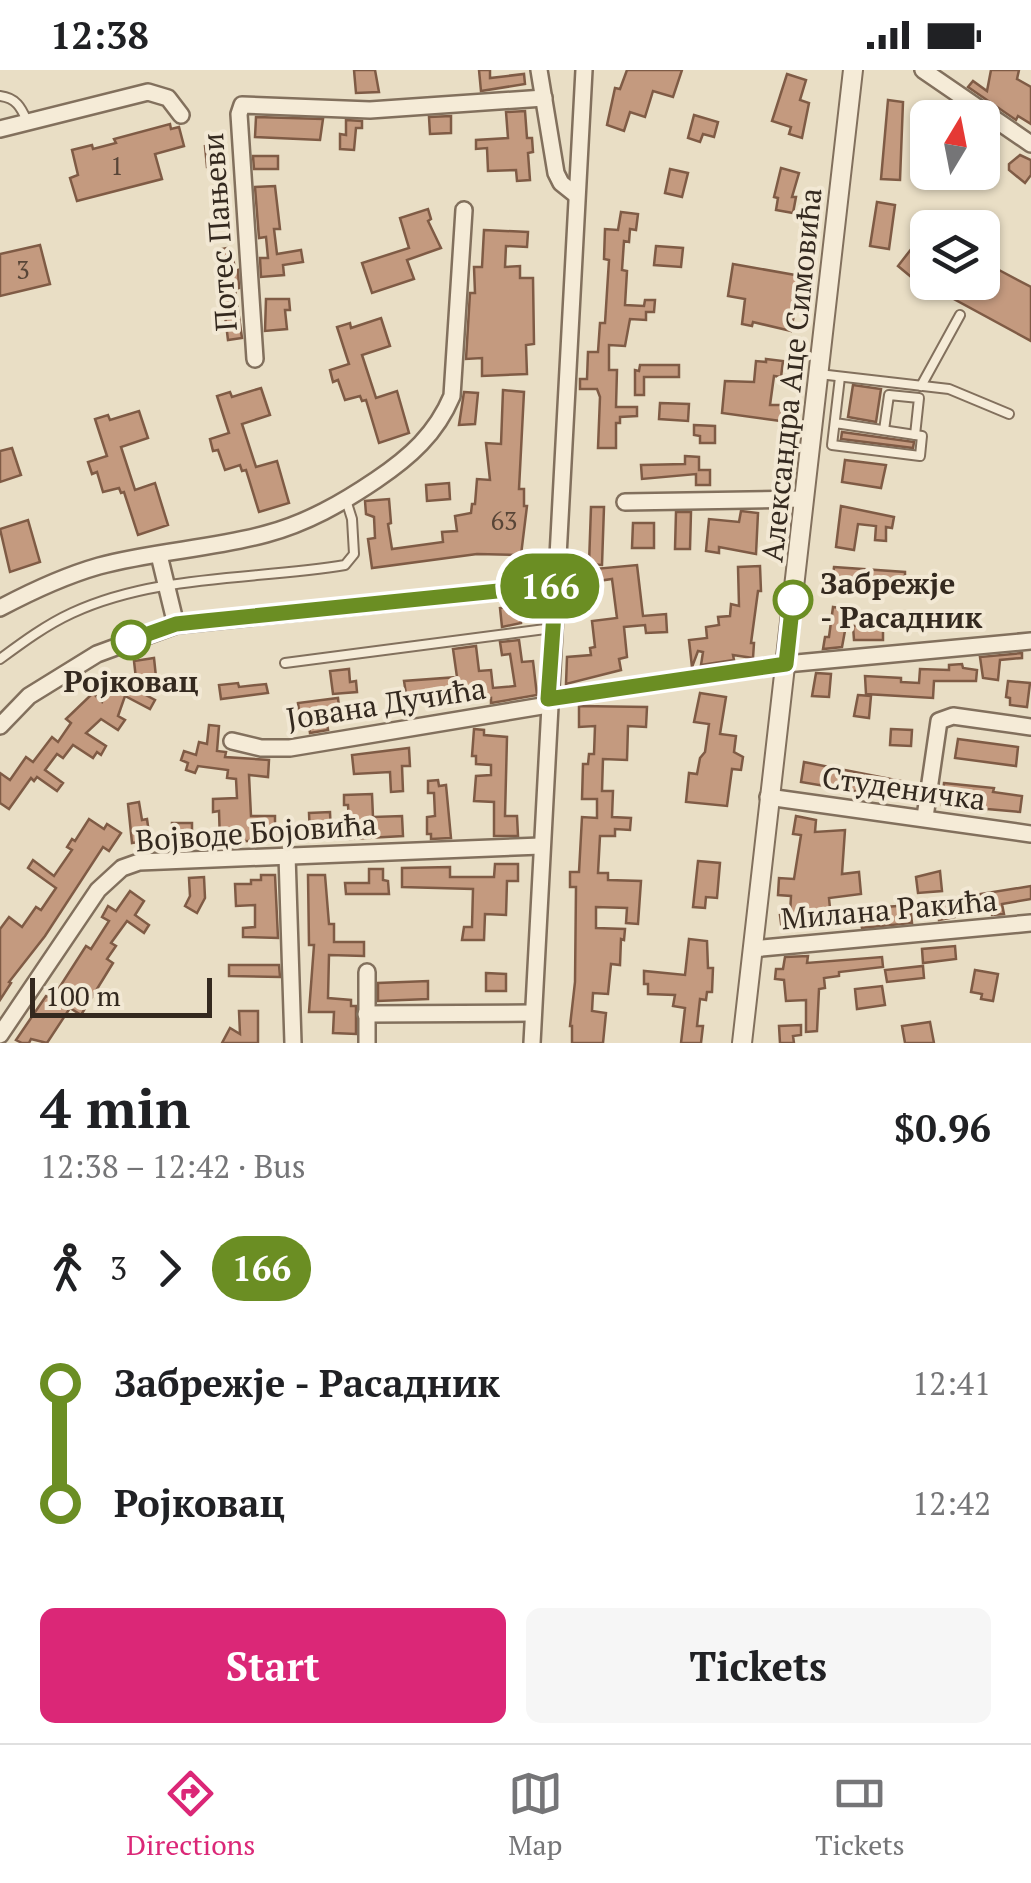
<!DOCTYPE html>
<html lang="en">
<head>
<meta charset="utf-8">
<style>
  :root { --surface:#fff; --page:#f6f6f6; --text:#202124; --muted:#757577; --line:#e0e0e0; --accent:#db2777 }
  body { margin:0; font-family:"PT Serif",serif; background:var(--page); color:var(--text); height:100vh; display:flex; flex-direction:column; font-size:38px; white-space:nowrap }
  * { box-sizing:border-box; margin:0 }
  p { font-size:32px; color:var(--muted) }
  .icon { flex:none; width:55px; height:55px; fill:none; stroke:currentColor; stroke-width:2; stroke-linecap:round; stroke-linejoin:round }
  .map { position:relative; height:973px; overflow:hidden }
  .panel { display:flex; flex-direction:column; background:var(--surface); flex:1 }
  .panel>* { flex:none }
  .badge { padding:0 20px; border-radius:32px; font-size:35px; line-height:65px }
  .needle { width:65px; rotate:10deg }
  .tools { position:absolute; left:910px; top:30px; display:grid; gap:20px }
  .tools a { display:grid; place-items:center; width:90px; height:90px; border-radius:15px; background:var(--surface); box-shadow:0 2px 8px #0004; font-size:50px }
  .scale { position:absolute; left:30px; bottom:25px; width:182px; box-sizing:border-box; padding-left:10px; border:5px solid #34291f; border-top:0; font-size:28px; line-height:35px; white-space:nowrap; color:#34291f; -webkit-text-stroke:8px #f2e8d4; paint-order:stroke }
  .map>.badge { position:absolute; translate:-50% -50%; box-shadow:0 0 0 5px #fff }
  .legs { display:flex; align-items:center; gap:15px; height:110px; padding:0 40px; font-size:32px }
  .legs p { margin-inline-start:auto }
  .headline { display:flex; align-items:center; justify-content:space-between; height:170px; padding:0 40px }
  h1 { font-size:55px; font-weight:800; line-height:75px }
  .button { display:flex; gap:20px; margin-top:auto; padding:20px 40px }
  .button a { flex:1; height:115px; border-radius:15px; background:var(--accent); color:#fff; font-size:40px; font-weight:800; line-height:115px; text-align:center }
  .button a+a { background:var(--page); color:var(--text) }
  ul { padding:0 40px; list-style:none }
  li { display:flex; align-items:center; gap:35px; height:120px; font-size:38px }
  li i { display:grid; place-items:center; width:15px; height:100%; margin:0 12px; background:currentColor }
  li i::after { content:''; width:25px; height:25px; margin:-12px; border:8px solid; border-radius:50%; background:var(--surface) }
  li p { margin-inline-start:auto }
  li:first-child i { background:linear-gradient(#0000 50%,currentColor 0) }
  li:last-child i { background:linear-gradient(currentColor 50%,#0000 0) }
  .status { display:flex; justify-content:space-between; align-items:center; height:70px; padding:0 50px; background:var(--surface); direction:ltr }
  .status svg { height:28px; fill:currentColor }
  .tabs { display:flex; justify-content:space-around; align-items:center; height:140px; border-top:2px solid var(--line); background:var(--surface); font-size:28px; color:var(--muted) }
  .tabs a { display:grid; justify-items:center; gap:5px }
  .tabs .current { color:var(--accent) }
  .map>svg:first-child { display:block }
  .building { fill:#c49a7f; stroke:#7f5b45; stroke-width:2.5 }
  .lines { fill:none; stroke-linecap:round; stroke-linejoin:round }
  .service-casing { stroke:#82705d; stroke-width:12 }
  .minor-casing { stroke:#82705d; stroke-width:20 }
  .tertiary-casing { stroke:#82705d; stroke-width:22 }
  .service { stroke:#f5ebd7; stroke-width:8 }
  .minor { stroke:#f5ebd7; stroke-width:15 }
  .tertiary { stroke:#f5ebd7; stroke-width:18 }
  .line-1-casing { stroke:#fff; stroke-width:22 }
  .line-1 { stroke:#6b8e23; stroke-width:15 }
  .stop-1-dot { fill:#fff; stroke:#6b8e23; stroke-width:5 }
  .labels { text-anchor:middle; dominant-baseline:central; stroke-width:8; stroke-linejoin:round; paint-order:stroke }
  .number-label { font-size:25px; fill:#584537 }
  .street-label { font-size:30px; fill:#34291f; stroke:#f2e8d4 }
  .stop-label { font-size:30px; font-weight:bold; fill:#34291f; stroke:#f2e8d4; text-anchor:start }
</style>
</head>
<body>
<div class="status"><b>12:38</b><svg viewBox="0 0 49 12"><path d="M0 12V9h3v3zM5 12V6h3v6zM10 12V3h3v9zM15 12V0h3v12zM26 1h20v11H26zM47 4h2v5h-2z"/></svg></div>
<div class="map">
<svg width="1031" height="973" viewBox="0 0 1031 973">
  <rect width="100%" height="100%" fill="#e9dec5"/>
  <g class="building">
    <polygon points="354,0 375,0 379,22 356,23"/>
    <polygon points="479,0 490,0 490,8 524,4 525,14 481,21"/>
    <polygon points="627,0 682,0 673,27 653,21 645,47 630,42 624,61 607,55 615,18 620,19"/>
    <polygon points="991,0 1019,0 1017,9 1031,17 1031,54 1018,46 1016,50 968,17 973,11 987,21"/>
    <polygon points="787,4 806,10 800,30 809,33 802,68 789,64 791,57 772,51"/>
    <polygon points="888,30 903,32 900,110 881,109"/>
    <polygon points="525,41 527,68 532,68 533,82 528,83 530,110 517,111 516,100 488,101 487,78 476,79 476,70 508,68 506,42"/>
    <polygon points="694,45 718,52 714,67 703,64 700,72 688,68"/>
    <polygon points="451,46 451,63 430,64 429,47"/>
    <polygon points="256,47 323,49 320,70 255,67"/>
    <polygon points="346,50 362,51 362,58 356,58 354,80 340,79 340,64 346,65"/>
    <polygon points="170,54 171,59 179,57 184,76 155,84 162,109 77,131 70,108 78,105 72,80 92,75 93,79 116,73 114,69"/>
    <polygon points="223,74 225,88 218,89 218,96 207,97 205,76"/>
    <polygon points="1020,85 1031,90 1031,105 1025,113 1009,100 1009,94"/>
    <polygon points="253,86 278,86 278,99 254,99"/>
    <polygon points="781,98 799,103 792,127 796,127 793,143 776,140 778,128 774,127"/>
    <polygon points="670,99 688,103 682,127 665,123"/>
    <polygon points="275,116 280,159 274,159 277,184 301,180 303,192 283,195 284,205 261,207 260,188 268,188 266,167 259,168 255,117"/>
    <polygon points="877,132 895,135 889,179 870,176"/>
    <polygon points="428,139 431,149 428,151 441,178 407,190 414,209 372,223 362,193 409,178 400,148"/>
    <polygon points="621,142 638,144 636,160 630,159 629,172 624,171 622,200 627,201 625,235 644,236 645,230 655,230 654,242 646,242 646,250 630,249 625,276 609,275 609,300 617,300 616,337 637,337 637,346 620,347 620,353 616,353 616,378 598,378 600,327 597,319 580,319 580,309 587,309 588,282 598,282 600,253 605,253 609,190 604,189 605,159 618,160"/>
    <polygon points="484,160 528,162 527,177 506,176 505,197 520,196 520,208 533,208 534,274 526,275 527,304 482,306 482,288 466,289 470,223 475,223 474,197 482,197"/>
    <polygon points="40,175 50,214 0,226 0,184"/>
    <polygon points="656,176 683,178 681,197 654,195"/>
    <polygon points="227,178 232,180 235,201 238,200 239,218 235,219 242,268 228,270 217,180"/>
    <polygon points="912,178 928,191 928,197 916,211 898,196"/>
    <polygon points="982,191 1031,217 1031,271 941,222 947,212 982,212"/>
    <polygon points="733,194 801,206 791,261 753,252 752,256 742,254 745,229 728,226"/>
    <polygon points="266,229 289,229 290,240 285,240 287,259 265,261"/>
    <polygon points="381,248 390,276 362,285 376,328 397,321 409,363 379,373 366,330 362,331 360,326 345,330 338,310 333,312 330,300 349,294 337,257 350,253 351,258"/>
    <polygon points="766,289 783,291 781,307 774,306 770,335 783,335 781,351 722,343 725,311 754,312 756,291 766,292"/>
    <polygon points="640,295 679,295 679,307 644,307 644,325 635,325 635,300 639,301"/>
    <polygon points="853,315 881,319 876,352 848,347"/>
    <polygon points="261,318 270,345 242,354 256,397 277,391 289,433 259,442 246,400 242,401 240,395 225,400 218,380 213,381 210,369 229,363 217,326 230,322 232,327"/>
    <polygon points="503,320 524,322 519,419 524,419 524,436 527,436 521,485 477,484 372,498 368,469 375,468 374,447 366,444 365,431 389,429 391,453 388,454 392,479 443,472 442,462 457,461 455,446 471,443 472,434 475,434 477,409 490,410 486,373 501,374"/>
    <polygon points="464,322 478,323 475,354 459,355"/>
    <polygon points="660,333 689,334 688,351 659,349"/>
    <polygon points="139,341 148,368 121,377 135,420 155,413 168,455 138,465 124,422 121,423 119,418 103,422 97,402 92,404 88,392 107,386 95,349 108,345 110,350"/>
    <polygon points="694,355 715,356 715,373 700,373 700,366 694,365"/>
    <polygon points="842,362 914,372 913,378 841,369"/>
    <polygon points="12,378 21,405 0,412 0,381"/>
    <polygon points="685,386 699,387 699,400 710,400 710,415 696,415 696,404 642,409 641,395 685,394"/>
    <polygon points="845,390 886,395 881,418 842,412"/>
    <polygon points="449,413 450,429 427,431 426,415"/>
    <polygon points="841,436 894,447 892,458 886,457 886,471 875,470 876,456 858,454 854,480 836,477"/>
    <polygon points="591,437 604,437 602,495 589,494"/>
    <polygon points="741,441 758,443 756,484 719,477 719,483 706,481 709,449 739,452"/>
    <polygon points="676,442 691,442 690,479 675,479"/>
    <polygon points="28,450 40,492 10,502 0,459"/>
    <polygon points="633,453 654,453 654,478 632,478"/>
    <polygon points="637,495 643,546 666,544 667,562 646,563 645,555 624,557 627,587 619,589 621,600 566,614 567,587 591,585 590,578 595,577 592,551 617,548 612,509 598,511 594,499"/>
    <polygon points="760,496 761,521 758,521 751,573 754,573 753,588 733,585 734,590 701,595 703,582 698,581 692,597 689,570 707,568 706,557 719,555 718,547 730,546 731,534 739,536 738,497"/>
    <polygon points="834,497 905,502 905,511 852,508 851,517 832,515"/>
    <polygon points="519,536 521,553 502,557 500,538"/>
    <polygon points="833,537 849,539 842,577 823,579 825,567 829,567"/>
    <polygon points="883,555 883,570 854,570 853,556"/>
    <polygon points="519,570 522,592 533,591 537,625 491,633 491,628 479,630 478,619 471,618 406,624 404,611 457,607 453,579 476,576 479,601 491,600 493,618 515,616 510,584 502,585 500,572"/>
    <polygon points="1022,583 1022,588 1000,590 998,610 983,608 980,587"/>
    <polygon points="154,588 156,607 136,609 134,591"/>
    <polygon points="962,594 963,598 977,600 976,611 934,611 933,628 866,624 865,606 901,608 901,612 919,613 920,599 949,600 949,595"/>
    <polygon points="349,599 350,612 356,611 357,622 333,624 330,601"/>
    <polygon points="816,603 831,604 829,627 812,626"/>
    <polygon points="114,608 155,630 150,639 125,626 118,646 125,650 118,660 101,649 86,663 106,676 101,685 97,682 93,688 73,675 63,688 57,684 45,700 63,713 57,721 37,707 34,711 31,708 9,739 0,733 0,703 10,710 26,687 33,692 52,667 58,672 71,653 66,649 93,623 102,632"/>
    <polygon points="1008,611 1030,613 1027,637 1010,635 1010,628 1006,627"/>
    <polygon points="238,613 239,617 266,614 268,623 221,629 219,615"/>
    <polygon points="700,623 726,627 720,664 736,666 734,682 743,687 741,700 732,699 727,736 686,732 689,703 697,704 700,688 705,682 709,654 694,652"/>
    <polygon points="858,625 871,626 869,648 854,646"/>
    <polygon points="338,628 340,645 326,646 328,660 310,663 308,648 300,649 298,633"/>
    <polygon points="579,636 647,637 646,657 628,656 627,690 603,689 602,721 613,721 612,747 631,748 630,760 615,759 615,766 600,766 598,803 608,803 608,810 641,811 638,854 626,853 627,838 596,837 596,858 625,859 624,870 621,869 620,895 611,894 608,924 593,923 592,941 606,943 603,973 572,973 572,956 570,956 575,912 576,817 570,817 570,802 579,802 582,747 597,748 597,729 582,729 583,694 588,694 589,684 594,684 595,656 579,657"/>
    <polygon points="209,655 219,656 217,681 226,682 225,687 269,690 268,707 249,705 251,746 275,746 275,770 220,772 219,741 213,742 213,729 237,728 236,709 227,708 228,700 198,696 195,703 186,700 188,693 181,690 184,681 196,685 199,672 207,674"/>
    <polygon points="474,659 484,660 484,665 507,667 505,746 517,746 518,766 494,766 494,732 474,731 476,706 491,705 491,695 476,694 476,686 472,686"/>
    <polygon points="891,659 912,660 911,676 890,675"/>
    <polygon points="958,669 1018,677 1016,696 955,688"/>
    <polygon points="409,678 410,696 402,696 403,721 391,722 390,702 354,704 352,685"/>
    <polygon points="804,692 916,714 914,731 801,712"/>
    <polygon points="438,710 439,716 446,715 451,768 431,769 431,764 427,764 427,747 435,746 434,723 428,723 428,711"/>
    <polygon points="944,713 994,718 993,722 1022,726 1020,742 942,735"/>
    <polygon points="372,724 373,747 402,746 403,766 350,769 348,735 344,735 344,725"/>
    <polygon points="139,732 142,750 147,749 150,770 132,773 128,734"/>
    <polygon points="330,742 331,765 310,766 309,743"/>
    <polygon points="796,746 816,750 815,762 845,760 842,804 859,802 861,824 829,828 831,848 805,851 806,859 782,861 780,845 790,844 791,826 778,825 779,808 794,809 801,765 793,764"/>
    <polygon points="89,749 104,759 107,754 121,763 109,781 103,777 45,866 9,912 11,913 0,930 0,859 9,847 22,857 36,837 41,840 56,818 28,798 33,790 54,806 72,780 67,777 72,769 75,771"/>
    <polygon points="172,753 192,753 192,779 173,779"/>
    <polygon points="698,791 720,793 717,828 706,827 705,838 693,837"/>
    <polygon points="495,794 518,794 518,811 507,811 506,845 485,844 484,870 462,870 464,857 472,857 473,819 402,817 402,798 450,797 450,807 494,807"/>
    <polygon points="369,799 383,799 383,810 388,811 389,824 346,824 345,813 369,813"/>
    <polygon points="940,801 942,821 918,823 916,807"/>
    <polygon points="261,805 275,805 278,868 243,867 243,858 255,857 255,835 236,836 235,814 251,814 251,810 261,810"/>
    <polygon points="308,805 325,805 329,854 334,854 334,872 364,872 364,886 329,885 328,928 351,930 351,936 356,936 356,964 333,963 334,942 309,942 314,875 309,875"/>
    <polygon points="204,807 205,828 197,843 185,836 190,826 189,808"/>
    <polygon points="1031,816 1031,829 1002,834 1004,844 992,845 991,840 939,850 937,831"/>
    <polygon points="130,821 144,831 135,845 149,855 144,863 127,851 111,873 116,876 107,889 113,893 81,945 70,938 47,973 31,969 29,973 22,973 16,970 46,926 52,929 86,876 91,879 109,851 102,847 108,836 116,841"/>
    <polygon points="910,835 912,853 862,858 860,850 885,844 885,837"/>
    <polygon points="689,869 707,871 708,898 713,898 712,922 707,922 706,930 700,929 697,956 703,956 701,973 681,973 685,938 673,936 675,925 648,924 648,914 644,914 644,901 685,905"/>
    <polygon points="955,876 956,889 923,893 922,879"/>
    <polygon points="808,886 807,893 882,887 883,897 839,902 839,906 824,908 825,918 819,919 817,961 806,962 806,930 786,931 784,910 775,909 776,899 783,899 785,887"/>
    <polygon points="229,895 279,895 280,907 229,906"/>
    <polygon points="923,896 924,908 887,912 885,900"/>
    <polygon points="975,900 998,904 993,931 981,929 982,924 971,922"/>
    <polygon points="486,903 506,904 506,921 486,921"/>
    <polygon points="428,911 428,929 378,931 378,913"/>
    <polygon points="882,916 885,935 857,939 855,919"/>
    <polygon points="239,941 258,941 258,973 222,973 230,958 240,964"/>
    <polygon points="930,952 934,973 905,973 902,956"/>
    <polygon points="801,955 801,965 793,966 794,973 780,973 779,956"/>
  </g>
  <g class="lines">
    <g class="service-casing">
      <g id="service">
        <path d="M 0,26 C 16,28 21,37 27,51"/>
        <polyline points="819,304 949,319 1009,344"/>
        <polyline points="921,316 960,245"/>
        <polyline points="835,353 922,366 920,386 832,375 840,307"/>
        <polyline points="884,360 889,325 919,328 915,365"/>
        <path d="M 0,589 C 23,572 46,555 72,543 C 156,504 255,510 345,495 L 354,484 L 352,449 L 346,430"/>
        <polyline points="285,593 553,558"/>
      </g>
    </g>
    <g class="minor-casing">
      <g id="minor">
        <polyline points="539,0 556,103 561,113 576,125"/>
        <polyline points="923,0 1031,74"/>
        <polyline points="0,59 148,22 168,28 181,45"/>
        <polyline points="255,289 239,44 242,35 370,40 544,28"/>
        <polyline points="625,432 804,429"/>
        <polyline points="159,485 176,555"/>
        <path d="M 0,538 C 32,521 64,506 99,496 C 154,481 212,479 266,464 C 307,453 342,433 376,410 C 410,387 436,364 452,326 L 464,140"/>
        <polyline points="548,629 786,594 1031,571"/>
        <polyline points="0,656 29,626 97,584 176,555 556,515"/>
        <polyline points="232,671 261,678 290,678 548,635"/>
        <polyline points="768,727 1031,764"/>
        <polyline points="925,747 939,651 953,646 1031,657"/>
        <polyline points="287,785 293,973"/>
        <polyline points="752,879 1031,853"/>
        <polyline points="367,902 367,973"/>
        <polyline points="366,944 533,943"/>
        <polyline points="0,965 98,820 122,798 139,792 541,776"/>
        <polyline points="532,973 584,0"/>
      </g>
    </g>
    <g class="tertiary-casing">
      <polyline id="tertiary" points="742,973 853,0"/>
    </g>
    <use href="#service" class="service"/>
    <use href="#minor" class="minor"/>
    <use href="#tertiary" class="tertiary"/>
  </g>
  <g class="lines">
    <g class="line-1-casing">
      <polyline id="line-1" points="131,570 176,554 204,551 556,515 548,629 786,594 793,530"/>
    </g>
    <use href="#line-1" class="line-1"/>
  </g>
  <g class="stop-1-dot">
    <circle cx="793" cy="530" r="18"/>
    <circle cx="131" cy="570" r="18"/>
  </g>
  <g class="labels">
    <g class="number-label">
      <text x="117" y="95">1</text>
      <text x="23" y="199">3</text>
      <text x="504" y="450">63</text>
    </g>
    <g class="street-label">
      <text transform="translate(219 162) rotate(-94)">Потес Пањеви</text>
      <text transform="translate(791 305) rotate(-84)">Александра Аце Симовића</text>
      <text transform="translate(386 633) rotate(-9)">Јована Дучића</text>
      <text transform="translate(904 718) rotate(8)">Студеничка</text>
      <text transform="translate(256 762) rotate(-4)">Војводе Бојовића</text>
      <text transform="translate(889 839) rotate(-5)">Милана Ракића</text>
    </g>
    <g class="stop-label">
      <text x="820" y="513">Забрежје<tspan x="820" dy="34">- Расадник</tspan></text>
      <text x="131" y="611" text-anchor="middle">Ројковац</text>
    </g>
  </g>
</svg>
<div class="tools">
<a><svg class="needle" viewBox="-14 -14 28 28"><path d="M0-13l5 13h-10z" fill="#e53935"/><path d="M0 13l5-13h-10z" fill="#757577"/></svg></a>
<a><svg class="icon" aria-label="layers" viewBox="0 0 24 24"><path d="M12 4l9 5-9 5-9-5zM3 14l9 5 9-5"/></svg></a>
</div>
<div class="scale">100 m</div>
<b class="badge" style="left:550px;top:516px;background:#6b8e23;color:#fff">166</b>
</div>
<section class="panel">
<div class="headline"><div><h1>4 min</h1><p>12:38 – 12:42 · Bus</p></div><b>$0.96</b></div>
<div class="legs"><svg class="icon" aria-label="walk" viewBox="0 0 24 24"><circle cx="13" cy="4" r="2"/><path d="M13 8l-2 6 4 7M11 14l-3 7M7 12l3-4h3l4 4"/></svg>3<svg class="icon" aria-label="forward" viewBox="0 0 24 24"><path d="M9 5l7 7-7 7"/></svg><b class="badge" style="background:#6b8e23;color:#fff">166</b></div>
<ul>
<li><i style="color:#6b8e23"></i><b>Забрежје - Расадник</b><p>12:41</p></li>
<li><i style="color:#6b8e23"></i><b>Ројковац</b><p>12:42</p></li>
</ul>
<div class="button"><a>Start</a><a>Tickets</a></div>
</section>
<nav class="tabs">
<a class="current"><svg class="icon" aria-label="directions" viewBox="0 0 24 24"><path d="M12 3l9 9-9 9-9-9zM9 14v-3h6M13 9l2 2-2 2"/></svg>Directions</a>
<a><svg class="icon" aria-label="map" viewBox="0 0 24 24"><path d="M3 6l6-2 6 2 6-2v14l-6 2-6-2-6 2zM9 4v14M15 6v14"/></svg>Map</a>
<a><svg class="icon" aria-label="tickets" viewBox="0 0 24 24"><path d="M3 7h18v10H3zM15 7v10"/></svg>Tickets</a>
</nav>
</body>
</html>
